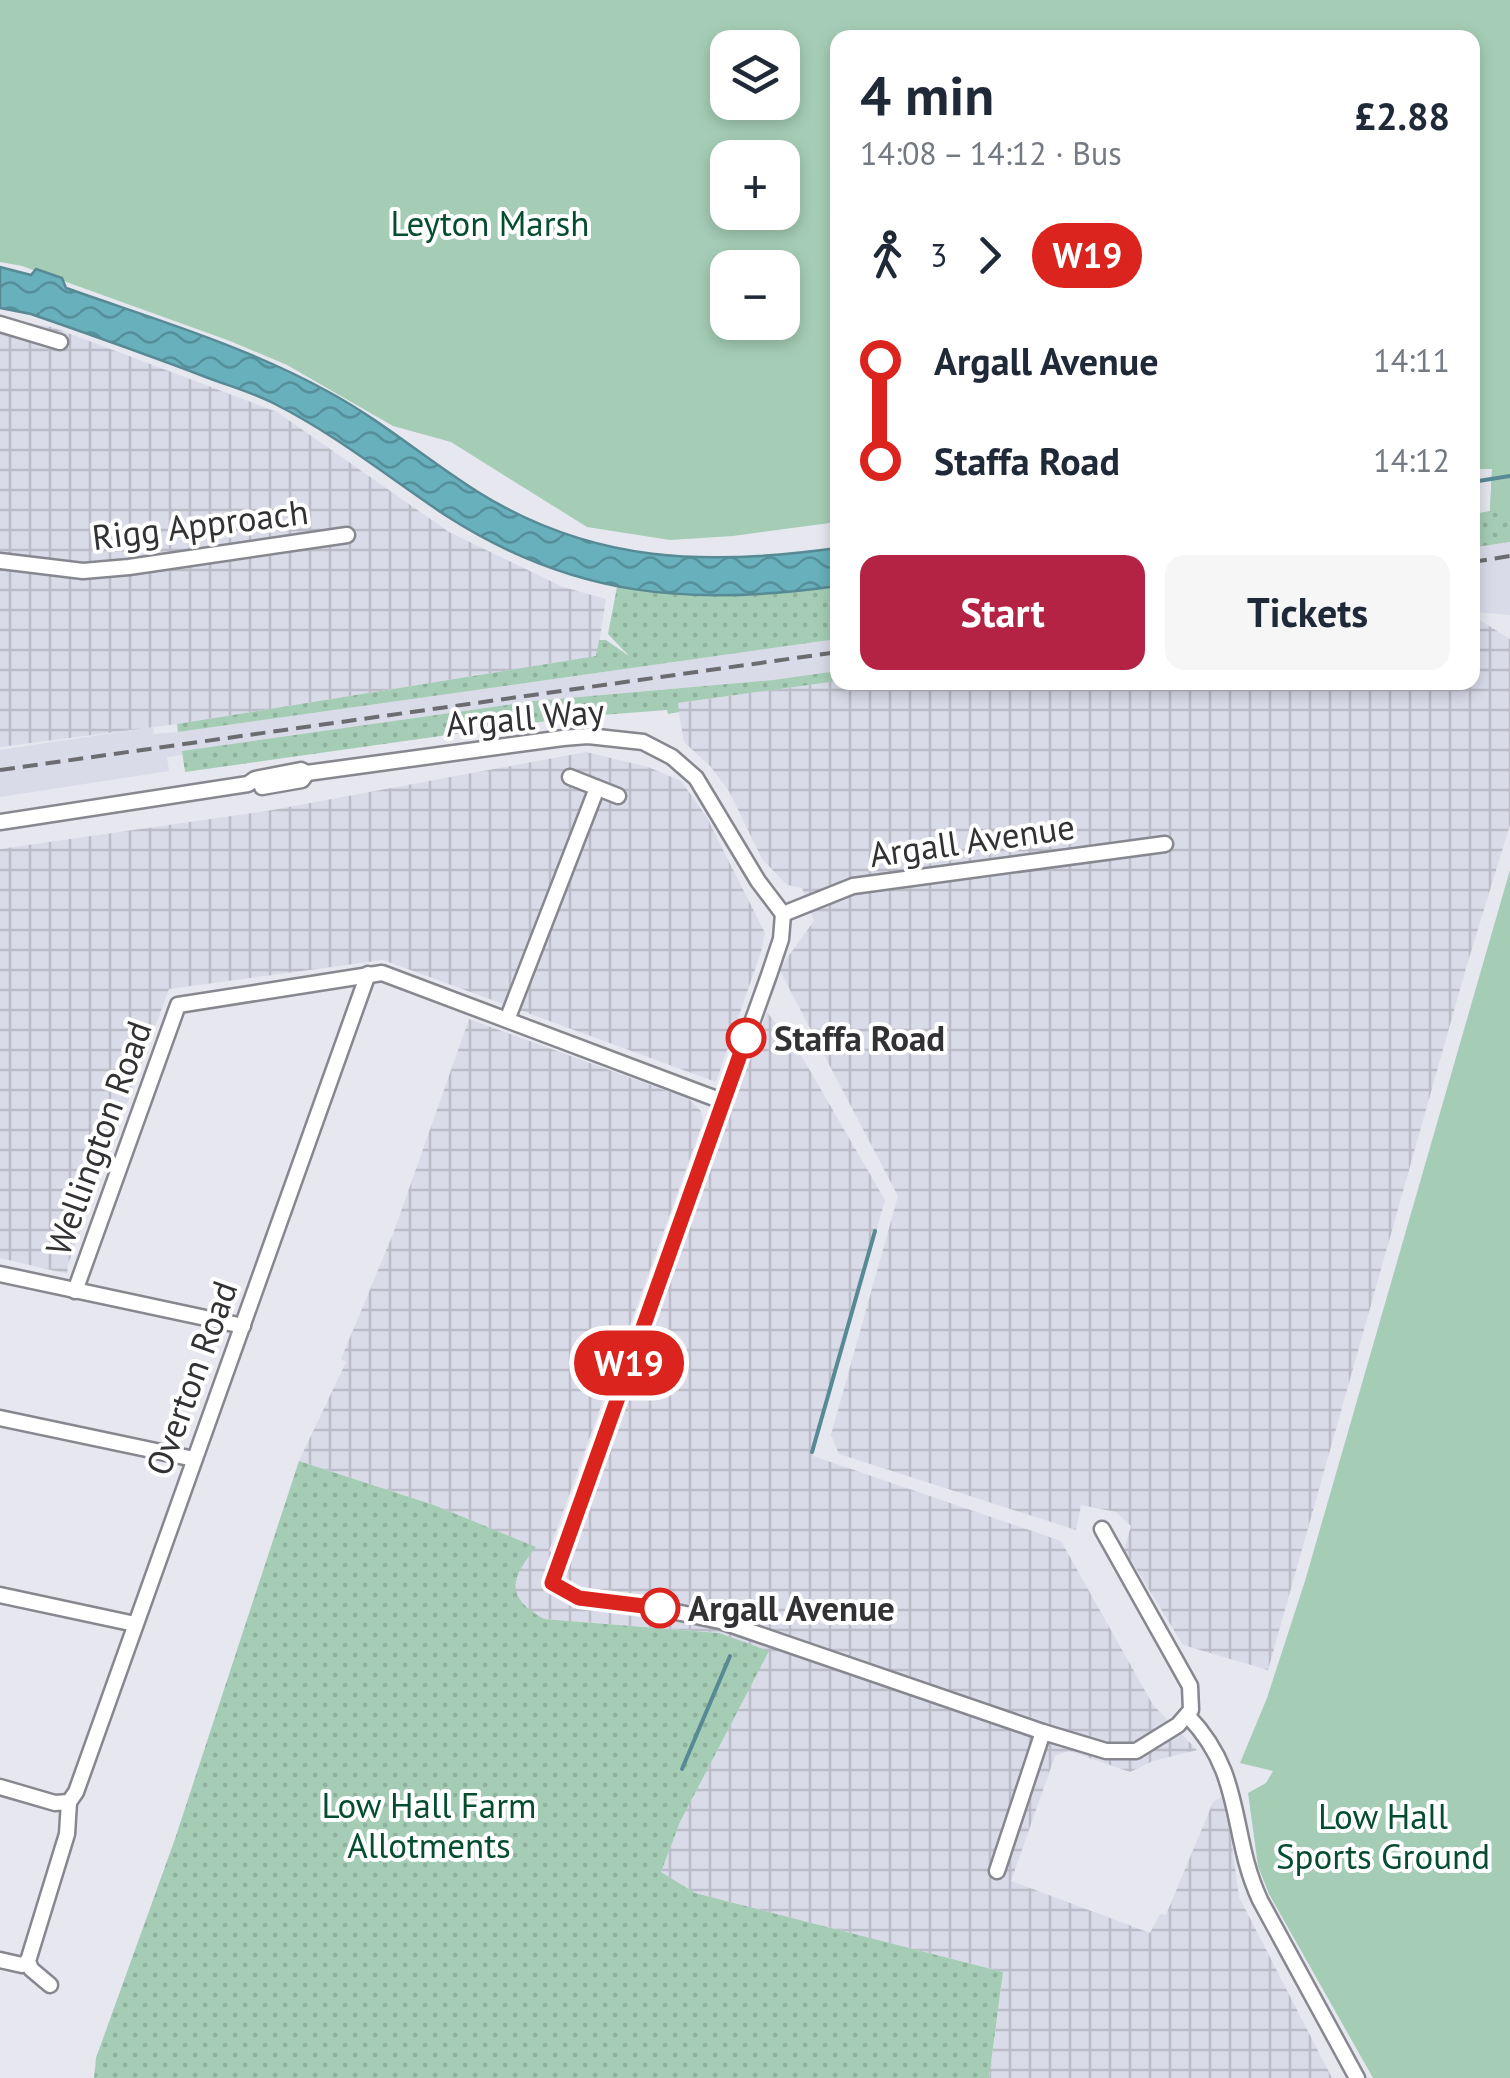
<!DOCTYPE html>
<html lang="en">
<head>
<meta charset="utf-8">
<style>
  :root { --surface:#fff; --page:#f6f6f7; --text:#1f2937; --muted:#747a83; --accent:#b52344 }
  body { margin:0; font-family:"PT Sans",sans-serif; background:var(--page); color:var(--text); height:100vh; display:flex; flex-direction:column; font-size:38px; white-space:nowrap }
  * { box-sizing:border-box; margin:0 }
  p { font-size:32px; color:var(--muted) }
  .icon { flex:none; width:55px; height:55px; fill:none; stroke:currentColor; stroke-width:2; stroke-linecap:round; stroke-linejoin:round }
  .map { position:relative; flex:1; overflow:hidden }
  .panel { position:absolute; left:830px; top:30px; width:650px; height:660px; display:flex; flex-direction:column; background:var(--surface); border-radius:20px; box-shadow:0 5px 15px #0003 }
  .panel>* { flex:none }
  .badge { padding:0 20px; border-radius:32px; font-size:35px; line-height:65px }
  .buttons { position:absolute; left:710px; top:30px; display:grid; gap:20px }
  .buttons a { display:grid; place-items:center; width:90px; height:90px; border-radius:20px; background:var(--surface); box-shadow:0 5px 15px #0003; font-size:50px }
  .map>.badge { position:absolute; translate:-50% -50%; box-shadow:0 0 0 5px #fff }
  .legs { display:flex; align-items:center; gap:15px; height:110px; padding:0 30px; font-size:32px }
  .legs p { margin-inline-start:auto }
  .headline { display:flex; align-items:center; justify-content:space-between; height:170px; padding:0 30px }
  h1 { font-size:55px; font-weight:800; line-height:75px }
  .button { display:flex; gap:20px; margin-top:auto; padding:20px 30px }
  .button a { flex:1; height:115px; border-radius:20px; background:var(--accent); color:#fff; font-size:40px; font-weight:800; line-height:115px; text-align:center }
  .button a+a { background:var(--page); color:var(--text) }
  ul { padding:0 30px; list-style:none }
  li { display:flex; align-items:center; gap:35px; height:100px; font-size:38px }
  li i { display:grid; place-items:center; width:15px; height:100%; margin:0 12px; background:currentColor }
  li i::after { content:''; width:25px; height:25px; margin:-12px; border:8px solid; border-radius:50%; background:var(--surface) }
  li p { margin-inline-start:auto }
  li:first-child i { background:linear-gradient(#0000 50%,currentColor 0) }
  li:last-child i { background:linear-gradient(currentColor 50%,#0000 0) }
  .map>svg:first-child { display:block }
  .built { fill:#dadbe9 }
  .industrial { fill:url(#industrial-grid) }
  .grass { fill:url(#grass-dots) }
  .park { fill:#a5cdb5; fill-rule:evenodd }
  .water { fill:url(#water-waves); stroke:#578a94; stroke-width:2.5 }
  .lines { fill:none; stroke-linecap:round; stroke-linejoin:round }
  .stream { stroke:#578a94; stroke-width:4 }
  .street-casing { stroke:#87888f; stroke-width:19 }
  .street { stroke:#fff; stroke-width:14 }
  .rail { stroke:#6b6b70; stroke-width:4; stroke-dasharray:15 8; stroke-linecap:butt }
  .line-1-casing { stroke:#fff; stroke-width:22 }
  .line-1 { stroke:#dc241f; stroke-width:15 }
  .stop-1-dot { fill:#fff; stroke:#dc241f; stroke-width:5 }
  .labels { text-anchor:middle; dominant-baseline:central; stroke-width:8; stroke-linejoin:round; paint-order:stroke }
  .park-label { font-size:35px; fill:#054d2f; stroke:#fff }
  .street-label { font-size:35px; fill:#323235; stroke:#fff }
  .stop-label { font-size:35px; font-weight:bold; fill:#323235; stroke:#fff; text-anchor:start }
</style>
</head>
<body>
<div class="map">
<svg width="1510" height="2078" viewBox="0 0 1510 2078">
  <defs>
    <pattern id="industrial-grid" width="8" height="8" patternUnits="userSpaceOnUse" patternTransform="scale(2.5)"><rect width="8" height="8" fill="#dadbe9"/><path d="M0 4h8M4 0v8" fill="none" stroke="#bcbcc8"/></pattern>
    <pattern id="grass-dots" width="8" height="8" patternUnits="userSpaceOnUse" patternTransform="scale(2.5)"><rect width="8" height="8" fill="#a5cdb5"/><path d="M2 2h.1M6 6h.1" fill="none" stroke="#8eb09c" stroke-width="1.8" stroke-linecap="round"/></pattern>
    <pattern id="water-waves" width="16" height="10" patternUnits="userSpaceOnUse" patternTransform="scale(2.5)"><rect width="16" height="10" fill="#67b0bc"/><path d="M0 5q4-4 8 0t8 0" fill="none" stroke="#55909a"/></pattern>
  </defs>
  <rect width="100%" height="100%" fill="#e6e7ef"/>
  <g class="built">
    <polygon points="1510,542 1510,615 1475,612 1474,617 1472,544 1476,547"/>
    <polygon points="837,639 837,671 773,680 534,701 183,751 182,755 167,757 169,771 0,797 0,750 153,727 154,734 178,732"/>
  </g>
  <g class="industrial">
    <polygon points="0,318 52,327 277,412 449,532 563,587 606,599 597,656 177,724 0,747"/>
    <polygon points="1473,616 1510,639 1510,825 1466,968 1268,1670 1183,1645 1124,1549 1131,1526 1116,1512 1081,1505 1076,1530 839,1454 831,1435 898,1196 779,969 814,921 802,888 787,885 762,859 729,791 710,766 684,742 677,703 837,681 1472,682"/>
    <polygon points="586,752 648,767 681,781 706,816 765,933 761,952 716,1082 383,960 169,989 67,1267 68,1274 0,1258 0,849 267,811"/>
    <polygon points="767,1012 802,1057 885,1200 813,1456 1061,1541 1153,1705 1197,1750 1153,1761 1130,1772 1069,1751 1055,1756 1011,1881 1150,1933 1160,1914 1166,1915 1213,1802 1225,1795 1239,1897 1332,2078 989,2078 1003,1972 695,1893 661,1872 680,1822 768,1652 719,1633 544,1619 525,1608 516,1593 516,1571 535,1547 434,1505 299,1461 346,1362 341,1359 393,1234 469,1019 689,1099 701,1111 703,1122 549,1551 561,1555"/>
  </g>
  <g class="grass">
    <polygon points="1472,345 1510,356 1510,542 1476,547 1473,544 1473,514 1490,511 1492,469 1473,469"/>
    <path d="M 837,586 L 837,639 L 178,732 L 177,724 L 596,656 L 599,640 L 606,640 L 629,656 L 608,634 L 617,587 C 692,600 762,597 837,586 Z"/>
    <polygon points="837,671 837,681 678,703 679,712 668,714 667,710 575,717 185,772 182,751 534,701 773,680"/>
    <path d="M 299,1461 L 434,1505 L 536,1547 C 510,1579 505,1597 544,1619 L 719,1633 L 769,1651 L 680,1822 L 661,1872 L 695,1893 L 1003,1972 L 989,2078 L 94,2078 L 96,2058 L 175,1839 Z"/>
  </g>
  <g class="park">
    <path d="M 0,0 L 1510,0 L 1510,508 L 1490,511 L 1492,469 L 1473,469 L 1472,38 L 838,38 L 837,522 L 733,536 L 670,540 L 587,527 L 451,442 L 393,426 L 287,365 L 230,341 L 22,266 L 0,262 ZM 728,48 L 782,48 L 782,102 L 728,102 ZM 728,158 L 782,158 L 782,212 L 728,212 ZM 728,268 L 782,268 L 782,322 L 728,322 Z"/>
    <polygon points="1510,870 1510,2078 1373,2078 1269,1894 1258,1866 1248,1793 1266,1783 1273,1771 1240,1763 1267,1698 1305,1581"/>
  </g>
  <path class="water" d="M 0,267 L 31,275 L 36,269 L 62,278 L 66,288 C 154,319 245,346 327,391 C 381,420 427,460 478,492 C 593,564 708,566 837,548 L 837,586 C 691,607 572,597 445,515 C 388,477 335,434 273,403 C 251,392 226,385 203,376 C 146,354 88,334 31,314 L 0,308 Z"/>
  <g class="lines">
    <g class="stream">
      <polyline points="1472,482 1510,476"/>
      <polyline points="812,1452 875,1231"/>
      <polyline points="682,1769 730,1656"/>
    </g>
    <g class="street-casing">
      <g id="street">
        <polyline points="0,324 60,342"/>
        <polyline points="0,561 83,571 129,567 347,535"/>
        <polyline points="570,777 618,796"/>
        <polyline points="262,787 302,780 307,773"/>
        <polyline points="0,822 248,784 255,779 301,770 307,773 563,738 588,736 643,742 672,757 696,778 758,881 783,914"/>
        <polyline points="783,914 781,939 769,975 551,1583 579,1598 637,1604 720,1621 1043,1732 1106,1751 1136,1751 1178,1725 1191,1710 1190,1686 1102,1529"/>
        <polyline points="783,914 853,886 1165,844"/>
        <polyline points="507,1020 597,788"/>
        <polyline points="0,1274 243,1326"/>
        <polyline points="75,1291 178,1005 382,973 722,1101"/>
        <polyline points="0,1418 194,1459"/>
        <polyline points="0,1595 135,1624"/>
        <path d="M 1188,1716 C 1245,1775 1229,1833 1260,1900 L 1357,2078"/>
        <polyline points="0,1787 55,1803 69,1802"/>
        <polyline points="69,1802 76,1792 368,974"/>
        <polyline points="997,1871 1043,1732"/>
        <polyline points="0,1960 22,1965 28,1961"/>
        <polyline points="50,1985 31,1969 28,1961 67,1834 69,1802"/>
      </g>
    </g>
    <use href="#street" class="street"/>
    <g class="rail">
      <polyline points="1472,562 1510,556"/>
      <polyline points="0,770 838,652"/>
    </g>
  </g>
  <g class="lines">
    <g class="line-1-casing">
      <polyline id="line-1" points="660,1608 579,1598 552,1583 746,1038"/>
    </g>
    <use href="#line-1" class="line-1"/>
  </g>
  <g class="stop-1-dot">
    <circle cx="746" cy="1038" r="18"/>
    <circle cx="660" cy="1608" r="18"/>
  </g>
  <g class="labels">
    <g class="park-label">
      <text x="490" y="223">Leyton Marsh</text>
      <text x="429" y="1805">Low Hall Farm<tspan x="429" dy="40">Allotments</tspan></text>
      <text x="1383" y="1816">Low Hall<tspan x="1383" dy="40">Sports Ground</tspan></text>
    </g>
    <g class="street-label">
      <text transform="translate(200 524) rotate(-7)">Rigg Approach</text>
      <text transform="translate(525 717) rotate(-5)">Argall Way</text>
      <text transform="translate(972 840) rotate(-8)">Argall Avenue</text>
      <text transform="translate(98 1138) rotate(-70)">Wellington Road</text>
      <text transform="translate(191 1378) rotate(-70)">Overton Road</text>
    </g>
    <g class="stop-label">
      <text x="774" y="1038">Staffa Road</text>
      <text x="688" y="1608">Argall Avenue</text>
    </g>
  </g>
</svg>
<div class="buttons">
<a><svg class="icon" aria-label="layers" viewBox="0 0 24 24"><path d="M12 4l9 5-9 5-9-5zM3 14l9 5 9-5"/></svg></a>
<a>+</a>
<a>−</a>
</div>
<b class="badge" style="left:629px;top:1363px;background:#dc241f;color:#fff">W19</b>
<section class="panel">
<div class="headline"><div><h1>4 min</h1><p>14:08 – 14:12 · Bus</p></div><b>£2.88</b></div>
<div class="legs"><svg class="icon" aria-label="walk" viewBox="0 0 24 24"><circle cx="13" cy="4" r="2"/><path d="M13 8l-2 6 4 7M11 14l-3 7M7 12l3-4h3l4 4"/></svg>3<svg class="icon" aria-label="forward" viewBox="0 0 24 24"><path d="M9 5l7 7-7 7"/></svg><b class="badge" style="background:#dc241f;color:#fff">W19</b></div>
<ul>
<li><i style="color:#dc241f"></i><b>Argall Avenue</b><p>14:11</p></li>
<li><i style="color:#dc241f"></i><b>Staffa Road</b><p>14:12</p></li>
</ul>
<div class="button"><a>Start</a><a>Tickets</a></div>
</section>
</div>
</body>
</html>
